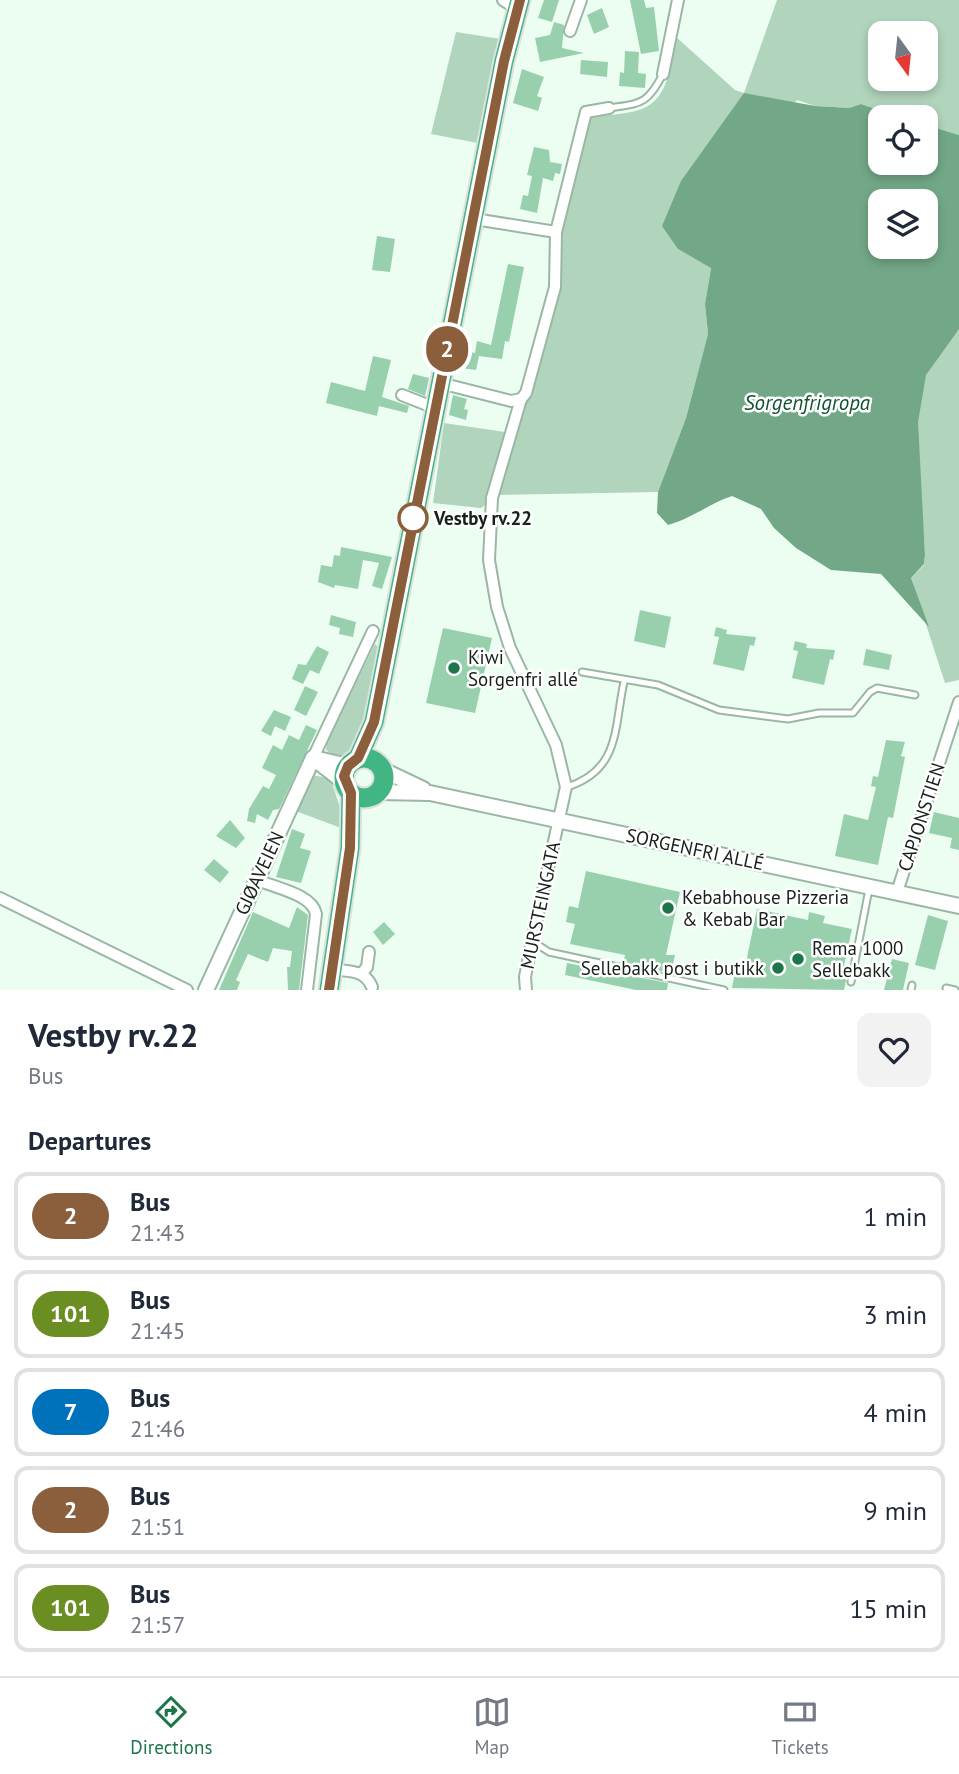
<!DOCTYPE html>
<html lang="en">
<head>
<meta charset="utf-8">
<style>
  :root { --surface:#fff; --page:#f2f2f3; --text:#1f2937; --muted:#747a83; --line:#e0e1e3; --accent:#1d7549 }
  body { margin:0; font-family:"PT Sans",sans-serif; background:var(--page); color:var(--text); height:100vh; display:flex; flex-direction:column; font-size:26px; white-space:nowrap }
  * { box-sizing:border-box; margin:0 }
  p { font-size:23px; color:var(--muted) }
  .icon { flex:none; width:38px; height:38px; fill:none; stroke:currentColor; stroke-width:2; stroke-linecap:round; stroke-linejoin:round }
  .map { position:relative; height:990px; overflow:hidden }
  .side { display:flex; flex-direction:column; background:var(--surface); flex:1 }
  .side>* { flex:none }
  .badge { padding:0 14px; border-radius:23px; font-size:24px; line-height:46px }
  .needle { width:46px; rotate:165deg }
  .controls { position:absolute; left:868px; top:21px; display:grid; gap:14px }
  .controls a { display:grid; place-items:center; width:70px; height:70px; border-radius:14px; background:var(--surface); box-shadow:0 4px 10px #0003; font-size:35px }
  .map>.badge { position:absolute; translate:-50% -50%; box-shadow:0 0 0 4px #fff }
  h2 { padding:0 28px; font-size:26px; line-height:63px }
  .round { display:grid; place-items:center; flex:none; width:74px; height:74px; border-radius:14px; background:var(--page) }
  .overview { display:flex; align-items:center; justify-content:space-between; height:119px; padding:0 28px }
  h1 { font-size:33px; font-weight:800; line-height:52px }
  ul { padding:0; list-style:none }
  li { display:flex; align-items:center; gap:21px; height:88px; margin:0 14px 10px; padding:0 14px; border:4px solid var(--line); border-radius:14px }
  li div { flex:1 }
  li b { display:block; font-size:26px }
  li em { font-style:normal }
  li .badge { min-width:77px; font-weight:700; text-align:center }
  .tabs { display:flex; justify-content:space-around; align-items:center; height:98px; border-top:2px solid var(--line); background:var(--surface); font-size:19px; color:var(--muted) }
  .tabs a { display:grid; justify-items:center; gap:4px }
  .tabs .on { color:var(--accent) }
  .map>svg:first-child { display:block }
  .green { fill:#b0d4bc; fill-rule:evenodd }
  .water { fill:#72a887; fill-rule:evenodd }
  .building { fill:#98d0ad }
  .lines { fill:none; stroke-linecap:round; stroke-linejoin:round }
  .service-casing { stroke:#9ab7a4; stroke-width:9 }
  .minor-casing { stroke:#9ab7a4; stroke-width:14 }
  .tertiary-casing { stroke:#9ab7a4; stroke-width:18 }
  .trunk-casing { stroke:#dee0df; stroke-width:23 }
  .service { stroke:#fff; stroke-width:5 }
  .minor { stroke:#fff; stroke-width:10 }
  .tertiary { stroke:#fff; stroke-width:14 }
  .trunk { stroke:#42b682; stroke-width:19 }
  .line-casing { stroke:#fff; stroke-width:16 }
  .line { stroke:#8b5e3c; stroke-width:10 }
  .stop-dot { fill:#fff; stroke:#8b5e3c; stroke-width:3.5 }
  .poi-dot { fill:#1d7549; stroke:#fff; stroke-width:2.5 }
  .labels { text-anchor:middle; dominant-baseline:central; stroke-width:5; stroke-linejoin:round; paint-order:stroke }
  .stop-label { font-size:19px; font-weight:bold; fill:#16211a; stroke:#fff; text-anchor:start }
  .poi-label { font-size:19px; fill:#16211a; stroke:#fff; text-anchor:start }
  .street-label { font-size:19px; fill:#16211a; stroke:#fff }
  .water-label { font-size:21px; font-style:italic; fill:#115231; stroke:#fff }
</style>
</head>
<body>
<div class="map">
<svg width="959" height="990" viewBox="0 0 959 990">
  <rect width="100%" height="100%" fill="#ecfef2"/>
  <g class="green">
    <path d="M 777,0 L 959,0 L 959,135 L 926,125 L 926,117 L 899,117 L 861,104 L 849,108 L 815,106 L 797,100 L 678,249 L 711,267 L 705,304 L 708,334 L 686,418 L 658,492 L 498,495 L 481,508 L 433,503 L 444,423 L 511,433 L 557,284 L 556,233 L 588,119 C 605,114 625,115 642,109 C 669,99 672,61 676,37 L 735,90 L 744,93 ZM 880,33 L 926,33 L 926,79 L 880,79 Z"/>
    <polygon points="456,32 501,39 488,145 431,134"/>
    <path d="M 959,329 L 959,680 L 945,683 L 911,578 L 924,565 L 925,555 C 923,505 909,423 925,377 C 932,360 947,343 959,329 Z"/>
    <path d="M 375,644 L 378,647 L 361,745 C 348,755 341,761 326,750 L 327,743 Z"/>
    <path d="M 310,775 L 331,778 C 336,800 342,803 341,828 L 293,810 Z"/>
  </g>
  <path class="water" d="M 744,93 L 815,106 L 849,108 L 861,104 L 899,117 L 880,117 L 880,163 L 926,163 L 926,125 L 959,135 L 959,329 L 926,375 L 918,422 L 925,555 L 924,564 L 911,578 L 929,627 L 881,574 L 831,570 L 796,548 L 774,528 L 761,509 L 732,496 C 708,504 693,518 668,525 L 657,513 L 658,492 L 686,418 L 708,334 L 705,304 L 711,268 L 678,249 L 662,226 L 681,181 ZM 880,201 L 926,201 L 926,247 L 880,247 Z"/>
  <g class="building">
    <polygon points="544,0 559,0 552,22 538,18"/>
    <polygon points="630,0 644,0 646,8 654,7 659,51 641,54"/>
    <polygon points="602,8 609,27 594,34 587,15"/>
    <polygon points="554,22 564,25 562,48 584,53 540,62 535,38 550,35"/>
    <polygon points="625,51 639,52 638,73 646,74 645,88 619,86 620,72 624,73"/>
    <polygon points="581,60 608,62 607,77 580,74"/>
    <polygon points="522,69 544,77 537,96 542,98 538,111 513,103"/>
    <polygon points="534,147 549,150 550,162 562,164 560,174 555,173 553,181 543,178 537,213 520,209 523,195 528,196 532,176 527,175"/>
    <polygon points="377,236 395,239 390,272 372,270"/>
    <polygon points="508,264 524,267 509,342 505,341 502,359 479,356 476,370 461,368 465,351 475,353 477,341 491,345"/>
    <polygon points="373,356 391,360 382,397 409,406 407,413 379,406 377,416 326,403 331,382 365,391"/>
    <polygon points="413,374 429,378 425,396 408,389"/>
    <polygon points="453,395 467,399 464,409 468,410 466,420 449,415"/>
    <polygon points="341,547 392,557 382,589 372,586 379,563 363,560 358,589 335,585 334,588 318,582 321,565 332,567 334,555 340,556"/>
    <polygon points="640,610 671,617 665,648 634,641"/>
    <polygon points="331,615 356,622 353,637 339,634 340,628 329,625"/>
    <polygon points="716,627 727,630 726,634 756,637 754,646 750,645 744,671 713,664 719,637 714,636"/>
    <polygon points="443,628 492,638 475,713 426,703"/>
    <polygon points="795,641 807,644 806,648 835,650 833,660 830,659 824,685 792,678 798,651 793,650"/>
    <polygon points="317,646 329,652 319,674 310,670 303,684 292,679 298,664 306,665"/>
    <polygon points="866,649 892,655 889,670 863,665"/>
    <polygon points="305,686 318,692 306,716 294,710"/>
    <polygon points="274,710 291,717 285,731 275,726 271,736 261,731"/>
    <polygon points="306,725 317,730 279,809 273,810 268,820 257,814 255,823 247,821 249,809 263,786 269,789 276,775 262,768 273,745 282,750 289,735 299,740"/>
    <polygon points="886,740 905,742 901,756 905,757 893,818 888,817 878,865 835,856 844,814 868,820 876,787 871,786 873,776 878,777"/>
    <polygon points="934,812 959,818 959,850 950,848 952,838 929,833"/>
    <polygon points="230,820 245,838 236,848 216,836"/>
    <polygon points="292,829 305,834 300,848 311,851 301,883 276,877"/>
    <polygon points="214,859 229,872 220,883 204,870"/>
    <polygon points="586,871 680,892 666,955 675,955 671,973 623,963 625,955 570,944 575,924 566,922 569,906 578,908"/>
    <polygon points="297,907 308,915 299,990 288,990 287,967 290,967 292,951 273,948 268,962 248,954 236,980 240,982 237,990 219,990 253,912 289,928"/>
    <polygon points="757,909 808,920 809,912 825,916 823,923 852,929 844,966 849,967 844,990 732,988 736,968 744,972"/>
    <polygon points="928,915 948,921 935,970 915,965"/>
    <polygon points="384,922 395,934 383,945 373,932"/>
    <polygon points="892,959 909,963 903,990 884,990"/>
    <polygon points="567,963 668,983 667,990 636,990 565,975"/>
  </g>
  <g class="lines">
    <g class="service-casing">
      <g id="service">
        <path d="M 609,108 C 641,103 647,105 663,74"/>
        <polyline points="582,672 658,685 719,710 788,719 819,713 853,713 870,692 877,688 915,695"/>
        <path d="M 567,787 C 621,770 614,726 624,682"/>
        <polyline points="532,941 549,952 724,990"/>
        <polyline points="851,982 869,889"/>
        <polyline points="946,988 955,990"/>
        <polyline points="911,990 912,985"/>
      </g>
    </g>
    <g class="minor-casing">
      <g id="minor">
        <polyline points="503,0 517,9"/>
        <polyline points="570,31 581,0"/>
        <polyline points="663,74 678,0"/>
        <polyline points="474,219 556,232"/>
        <polyline points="440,383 511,401 521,399 526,393 555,287 556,232 586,112 609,108"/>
        <polyline points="402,395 435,408"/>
        <polyline points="521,399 492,498 489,560 497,607 510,648 556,745 566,787 532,941 525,977 526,990"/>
        <polyline points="313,758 373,631"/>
        <path d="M 258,880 C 275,888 312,894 316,914 L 307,990"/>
        <polyline points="897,892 959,702"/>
        <polyline points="0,898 187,990"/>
        <path d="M 332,969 C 349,972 365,969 372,987"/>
        <polyline points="362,973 367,967 369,952"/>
      </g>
    </g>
    <g class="tertiary-casing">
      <g id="tertiary">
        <polyline points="313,758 344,782"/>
        <polyline points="318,759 348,766"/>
        <polyline points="383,770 423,789"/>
        <polyline points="379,792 430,793 959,906"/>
        <polyline points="206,990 313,758"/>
      </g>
    </g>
    <g class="trunk-casing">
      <g id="trunk">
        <circle cx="364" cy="778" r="20"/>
        <polyline points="358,758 374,722 504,61 520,0"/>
        <polyline points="329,990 350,848 351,793"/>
      </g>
    </g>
    <use href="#service" class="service"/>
    <use href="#minor" class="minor"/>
    <use href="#tertiary" class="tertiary"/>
    <use href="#trunk" class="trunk"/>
  </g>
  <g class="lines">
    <g class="line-casing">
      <polyline id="line" points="329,990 350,848 351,793 344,776 348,766 358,758 374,722 504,61 520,0"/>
    </g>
    <use href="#line" class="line"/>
  </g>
  <circle class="stop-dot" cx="413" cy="518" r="14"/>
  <g class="poi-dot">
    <circle cx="454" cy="668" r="7"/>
    <circle cx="668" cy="908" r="7"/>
    <circle cx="798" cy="959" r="7"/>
    <circle cx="778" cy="968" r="7"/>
  </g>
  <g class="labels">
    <g class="stop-label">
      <text x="434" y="518">Vestby rv.22</text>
    </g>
    <g class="poi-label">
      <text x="468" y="657">Kiwi<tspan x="468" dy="22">Sorgenfri allé</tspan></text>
      <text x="682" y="897">Kebabhouse Pizzeria<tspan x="682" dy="22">&amp; Kebab Bar</tspan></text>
      <text x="812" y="948">Rema 1000<tspan x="812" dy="22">Sellebakk</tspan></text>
      <text x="764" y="968" text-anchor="end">Sellebakk post i butikk</text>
    </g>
    <g class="street-label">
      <text transform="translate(921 817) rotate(-72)">CAPJONSTIEN</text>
      <text transform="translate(695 849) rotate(12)">SORGENFRI ALLÉ</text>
      <text transform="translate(259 873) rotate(-65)">GJØAVEIEN</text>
      <text transform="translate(540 905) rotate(-78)">MURSTEINGATA</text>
    </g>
    <g class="water-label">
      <text x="807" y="402">Sorgenfrigropa</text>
    </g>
  </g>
</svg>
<div class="controls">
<a><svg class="needle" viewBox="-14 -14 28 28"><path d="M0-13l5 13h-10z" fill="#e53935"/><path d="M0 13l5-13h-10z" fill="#747a83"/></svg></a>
<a><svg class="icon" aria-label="locate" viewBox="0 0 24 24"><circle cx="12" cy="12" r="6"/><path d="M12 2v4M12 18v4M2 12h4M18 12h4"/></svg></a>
<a><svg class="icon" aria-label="layers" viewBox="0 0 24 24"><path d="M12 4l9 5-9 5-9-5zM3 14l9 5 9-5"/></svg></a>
</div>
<b class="badge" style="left:447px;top:349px;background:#8b5e3c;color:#fff">2</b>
</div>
<section class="side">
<div class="overview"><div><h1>Vestby rv.22</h1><p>Bus</p></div><a class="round"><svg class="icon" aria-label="heart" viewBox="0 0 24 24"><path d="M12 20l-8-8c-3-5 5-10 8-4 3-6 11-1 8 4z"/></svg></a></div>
<h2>Departures</h2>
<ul>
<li><span class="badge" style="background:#8b5e3c;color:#fff">2</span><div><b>Bus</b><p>21:43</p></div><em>1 min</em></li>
<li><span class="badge" style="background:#6b8e23;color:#fff">101</span><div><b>Bus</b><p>21:45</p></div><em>3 min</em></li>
<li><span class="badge" style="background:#0072bc;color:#fff">7</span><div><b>Bus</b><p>21:46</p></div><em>4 min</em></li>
<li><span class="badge" style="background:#8b5e3c;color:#fff">2</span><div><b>Bus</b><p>21:51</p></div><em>9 min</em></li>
<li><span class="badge" style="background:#6b8e23;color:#fff">101</span><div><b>Bus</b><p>21:57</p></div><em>15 min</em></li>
</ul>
</section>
<nav class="tabs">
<a class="on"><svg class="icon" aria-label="directions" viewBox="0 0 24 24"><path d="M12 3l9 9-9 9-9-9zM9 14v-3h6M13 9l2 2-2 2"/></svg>Directions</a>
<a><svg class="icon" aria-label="map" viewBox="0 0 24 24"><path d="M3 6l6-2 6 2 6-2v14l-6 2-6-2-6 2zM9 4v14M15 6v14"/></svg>Map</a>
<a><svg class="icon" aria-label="tickets" viewBox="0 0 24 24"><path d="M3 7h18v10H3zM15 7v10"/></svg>Tickets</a>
</nav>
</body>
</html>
